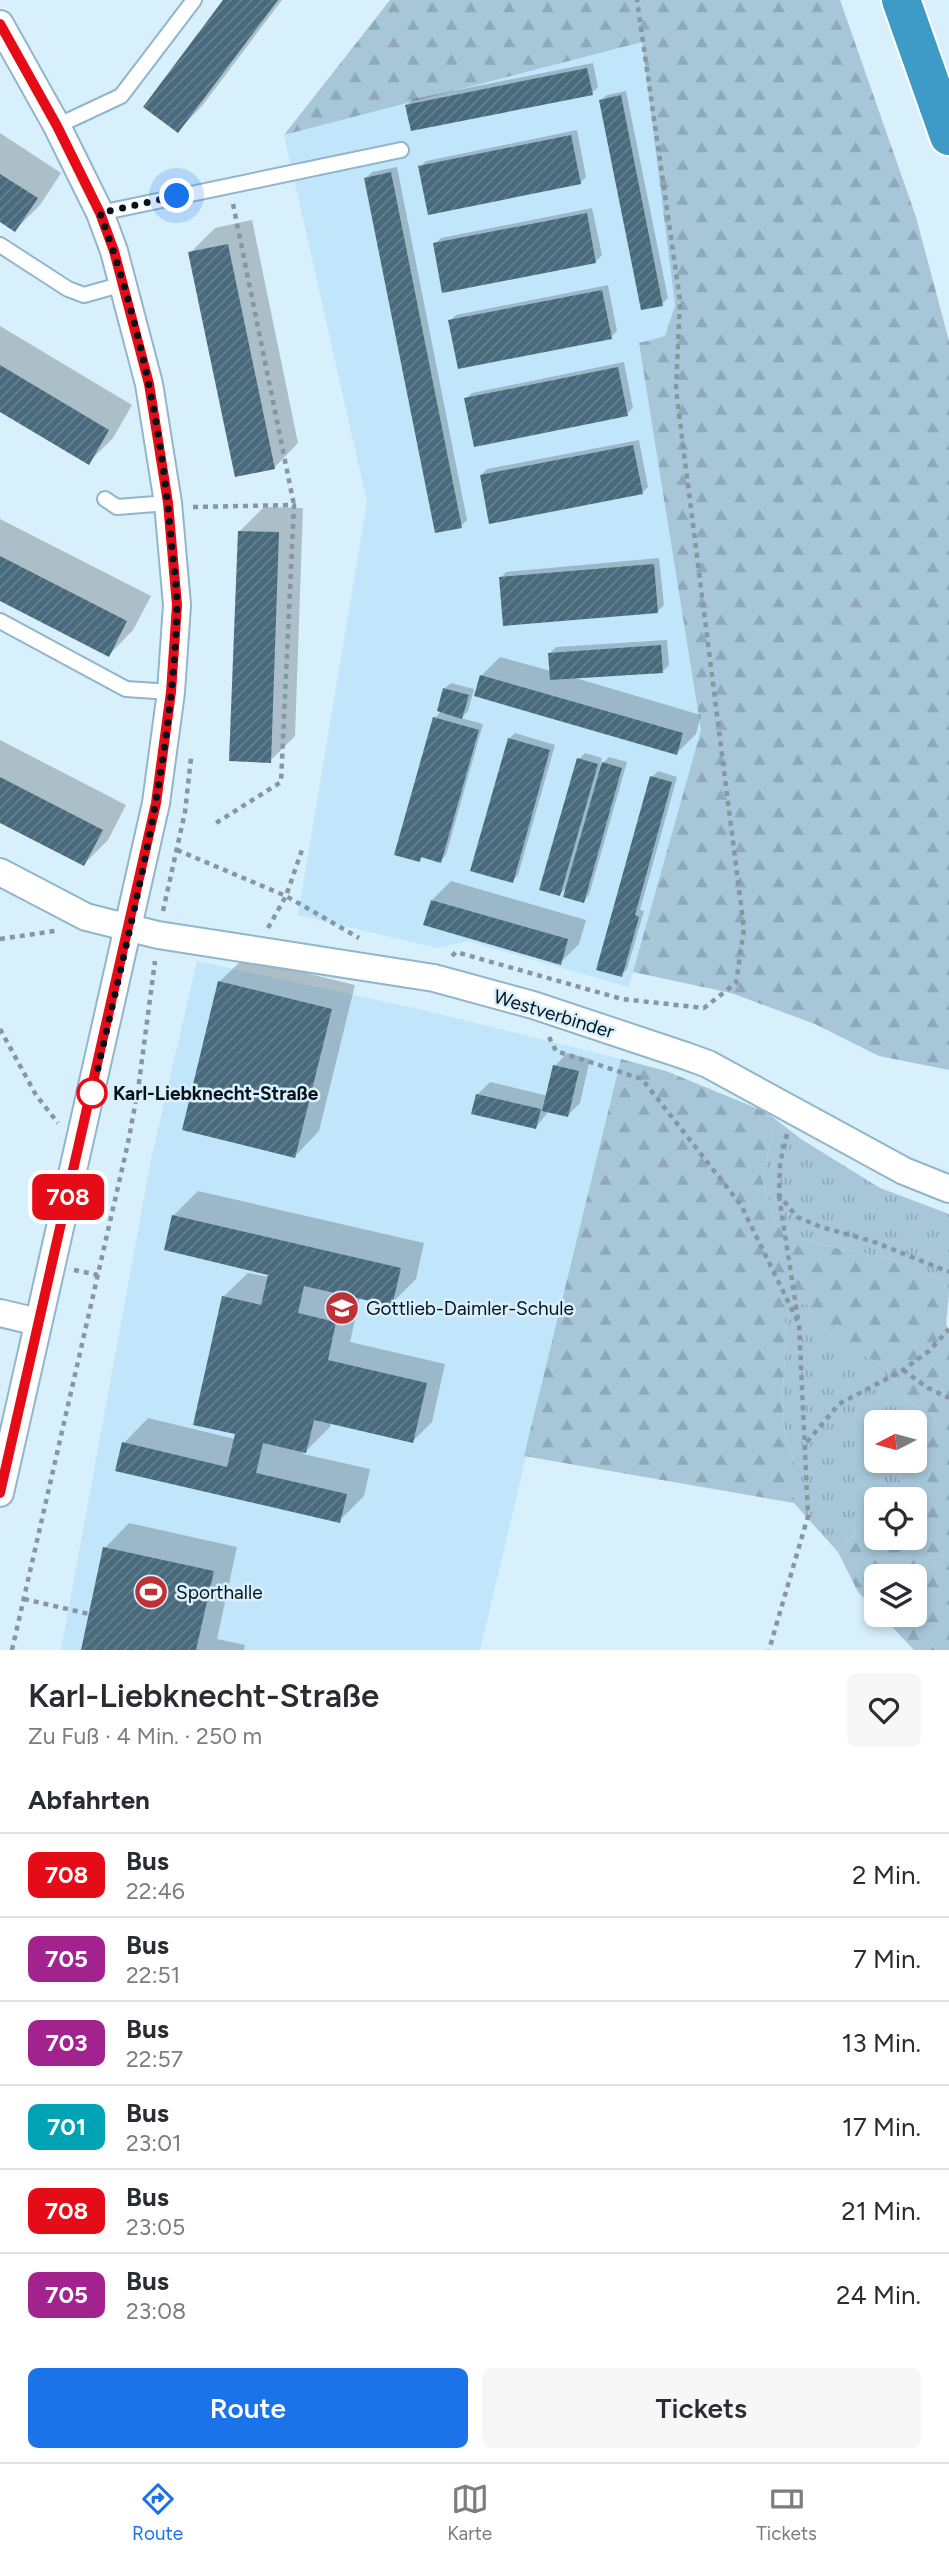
<!DOCTYPE html>
<html lang="de">
<head>
<meta charset="utf-8">
<style>
  :root { --surface:#fff; --page:#f7f7f7; --text:#2b2b33; --muted:#7c7c81; --line:#e1e1e2; --accent:#1a73e8 }
  body { margin:0; font-family:Figtree,sans-serif; background:var(--page); color:var(--text); height:100vh; display:flex; flex-direction:column; font-size:26px; white-space:nowrap }
  * { box-sizing:border-box; margin:0 }
  p { font-size:23px; color:var(--muted) }
  .icon { flex:none; width:38px; height:38px; fill:none; stroke:currentColor; stroke-width:2; stroke-linecap:round; stroke-linejoin:round }
  .map { position:relative; height:1650px; overflow:hidden }
  .sheet { display:flex; flex-direction:column; background:var(--surface); flex:1 }
  .sheet>* { flex:none }
  .badge { padding:0 14px; border-radius:10px; font-size:24px; line-height:46px }
  .needle { width:46px; rotate:264deg }
  .controls { position:absolute; left:864px; top:1410px; display:grid; gap:14px }
  .controls a { display:grid; place-items:center; width:63px; height:63px; border-radius:10px; background:var(--surface); box-shadow:0 4px 10px #0003; font-size:35px }
  .you { position:absolute; width:35px; height:35px; margin:-18px; border:5px solid #fff; border-radius:50%; background:#1a73e8; box-shadow:0 0 0 10px #1a73e833 }
  .map>.badge { position:absolute; translate:-50% -50%; box-shadow:0 0 0 4px #fff }
  h2 { padding:0 28px; font-size:26px; line-height:63px }
  .round { display:grid; place-items:center; flex:none; width:74px; height:74px; border-radius:10px; background:var(--page) }
  .head { display:flex; align-items:center; justify-content:space-between; height:119px; padding:0 28px }
  h1 { font-size:33px; font-weight:600; line-height:52px }
  .action { display:flex; gap:14px; margin-top:auto; padding:14px 28px }
  .action a { flex:1; height:80px; border-radius:10px; background:var(--accent); color:#fff; font-size:28px; font-weight:600; line-height:80px; text-align:center }
  .action a+a { background:var(--page); color:var(--text) }
  ul { padding:0; list-style:none }
  li { display:flex; align-items:center; gap:21px; height:84px; padding:0 28px; border-top:2px solid var(--line) }
  li div { flex:1 }
  li b { display:block; font-size:26px }
  li em { font-style:normal }
  li .badge { min-width:77px; font-weight:700; text-align:center }
  .dock { display:flex; justify-content:space-around; align-items:center; height:98px; border-top:2px solid var(--line); background:var(--surface); font-size:19px; color:var(--muted) }
  .dock a { display:grid; justify-items:center; gap:4px }
  .dock .selected { color:var(--accent) }
  .map>svg:first-child { display:block }
  .built { fill:#c1e6fb }
  .grass { fill:url(#grass-tufts) }
  .forest { fill:url(#forest-firs) }
  .shadow { fill:#0003 }
  .building { fill:url(#building-hatch) }
  .lines { fill:none; stroke-linecap:round; stroke-linejoin:round }
  .service-casing { stroke:#91b6cb; stroke-width:18 }
  .minor-casing { stroke:#91b6cb; stroke-width:30 }
  .motorway-casing { stroke:#fff; stroke-width:42 }
  .path { stroke:#8497a2; stroke-width:4.5; stroke-dasharray:5 5; stroke-linecap:butt }
  .service { stroke:#fff; stroke-width:14 }
  .minor { stroke:#fff; stroke-width:26 }
  .motorway { stroke:#3e9ac7; stroke-width:38 }
  .line-casing { stroke:#fff; stroke-width:16 }
  .line { stroke:#e50b17; stroke-width:10 }
  .walk { stroke:#06131b; stroke-width:7; stroke-dasharray:0 12.6 }
  .stop-dot { fill:#fff; stroke:#e50b17; stroke-width:3.5 }
  .labels { text-anchor:middle; dominant-baseline:central; stroke-width:5; stroke-linejoin:round; paint-order:stroke }
  .street-label { font-size:19px; fill:#06131b; stroke:#d8effc }
  .stop-label { font-size:19px; font-weight:bold; fill:#06131b; stroke:#d8effc; text-anchor:start }
  .poi-label { font-size:19px; fill:#06131b; stroke:#d8effc; text-anchor:start }
</style>
</head>
<body>
<div class="map">
<svg width="949" height="1650" viewBox="0 0 949 1650">
  <defs>
    <pattern id="grass-tufts" width="24" height="20" patternUnits="userSpaceOnUse" patternTransform="scale(1.75)"><rect width="24" height="20" fill="#a7c7d9"/><path d="M3 7l-1-3M5 7V3M7 7l1-3M15 17l-1-3M17 17v-4M19 17l1-3" fill="none" stroke="#8eaaba"/></pattern>
    <pattern id="forest-firs" width="22" height="20" patternUnits="userSpaceOnUse" patternTransform="scale(1.75)"><rect width="22" height="20" fill="#a7c7d9"/><path d="M5 1l3.5 6h-7zM16 11l3.5 6h-7z" fill="#8eaaba"/></pattern>
    <pattern id="building-hatch" width="6" height="6" patternUnits="userSpaceOnUse" patternTransform="scale(1.75)"><rect width="6" height="6" fill="#486a7d"/><path d="M-1 1l2-2M0 6l6-6M5 7l2-2" fill="none" stroke="#688190"/></pattern>
  </defs>
  <rect width="100%" height="100%" fill="#d8effc"/>
  <g class="built">
    <polygon points="642,41 675,305 665,336 639,343 702,730 629,987 467,941 437,948 298,915 367,502 284,135"/>
    <polygon points="197,961 423,1010 621,1059 480,1650 61,1650 151,1160"/>
  </g>
  <g class="grass">
    <polygon points="766,1112 801,1139 880,1188 949,1214 949,1295 941,1279 884,1257 831,1247 799,1237 776,1224 762,1179 773,1131"/>
    <polygon points="805,1301 833,1338 885,1367 911,1403 938,1418 915,1453 915,1423 877,1423 877,1461 910,1461 885,1500 877,1500 877,1510 838,1552 794,1503 794,1460 785,1436 782,1402 786,1344 785,1316"/>
  </g>
  <g class="forest">
    <polygon points="390,0 840,0 916,217 949,341 949,1070 879,1056 815,1024 731,993 633,972 701,730 639,343 665,336 675,305 642,42 284,135"/>
    <polygon points="621,1059 666,1071 766,1112 773,1131 762,1179 776,1224 799,1237 831,1247 884,1257 941,1279 949,1295 946,1324 949,1331 949,1650 914,1650 881,1615 915,1615 915,1577 877,1577 877,1611 858,1592 838,1552 877,1510 877,1538 915,1538 915,1500 885,1500 910,1461 915,1461 915,1453 938,1418 911,1403 885,1367 833,1338 805,1302 785,1316 786,1344 782,1402 785,1436 794,1460 794,1503 524,1456"/>
  </g>
  <g class="shadow">
    <polygon points="225,0 282,0 202,106 178,131"/>
    <polygon points="593,63 598,87 592,93 407,105 413,99"/>
    <polygon points="626,91 668,298 662,304 601,100 607,95"/>
    <polygon points="577,130 586,177 580,183 420,167 426,161"/>
    <polygon points="0,133 61,173 40,205 15,230 0,220"/>
    <polygon points="397,167 467,520 461,526 366,178 372,172"/>
    <polygon points="592,208 602,255 596,261 435,244 441,238"/>
    <polygon points="252,220 298,443 274,468 190,253 215,228"/>
    <polygon points="608,285 617,331 611,337 450,321 456,315"/>
    <polygon points="0,326 132,405 113,438 88,463 0,410"/>
    <polygon points="624,362 633,408 627,414 466,399 472,393"/>
    <polygon points="639,440 648,487 642,493 481,475 487,469"/>
    <polygon points="264,507 303,508 295,736 270,761 240,531"/>
    <polygon points="0,519 151,596 133,630 109,655 0,599"/>
    <polygon points="659,558 664,605 658,611 501,578 506,572"/>
    <polygon points="667,640 669,665 663,671 572,677 701,715 696,734 677,753 481,676 500,657 551,671 550,653 556,647"/>
    <polygon points="451,683 474,689 468,711 461,718 483,724 446,855 440,861 423,856 419,860 435,718 441,711 439,710 445,688"/>
    <polygon points="515,733 555,745 518,875 512,881 509,739"/>
    <polygon points="0,740 126,805 108,840 84,864 0,821"/>
    <polygon points="585,753 602,758 600,766 609,757 627,762 589,895 583,901 568,886 560,894 579,759"/>
    <polygon points="658,771 677,777 640,910 644,911 627,969 621,975 652,777"/>
    <polygon points="451,881 586,920 579,944 560,963 432,900"/>
    <polygon points="244,958 355,985 319,1131 295,1156 219,982"/>
    <polygon points="567,1053 590,1059 580,1103 568,1115 549,1111 536,1127 477,1095 490,1082 548,1096 555,1066"/>
    <polygon points="198,1191 424,1243 416,1279 391,1304 360,1297 350,1342 445,1364 432,1422 413,1441 331,1422 330,1427 303,1454 370,1469 364,1496 339,1521 124,1443 148,1418 235,1439 223,1297 248,1273 269,1277 270,1273 173,1216"/>
    <polygon points="129,1523 237,1547 217,1639 245,1645 244,1650 82,1650 105,1548"/>
  </g>
  <g class="building">
    <polygon points="223,0 278,0 178,133 143,107"/>
    <polygon points="587,68 593,95 411,131 405,105"/>
    <polygon points="621,95 663,306 641,310 599,100"/>
    <polygon points="571,135 581,184 428,215 418,166"/>
    <polygon points="391,172 462,528 435,533 364,178"/>
    <polygon points="0,174 38,198 15,232 0,222"/>
    <polygon points="587,213 596,263 442,293 433,243"/>
    <polygon points="228,244 275,469 235,477 188,252"/>
    <polygon points="602,290 612,339 458,369 448,320"/>
    <polygon points="0,365 109,430 89,465 0,412"/>
    <polygon points="618,367 628,416 474,447 464,398"/>
    <polygon points="633,445 643,494 489,524 480,475"/>
    <polygon points="238,531 279,532 271,763 229,761"/>
    <polygon points="0,556 127,621 109,657 0,601"/>
    <polygon points="654,564 658,613 503,626 499,577"/>
    <polygon points="661,645 663,673 550,680 548,653"/>
    <polygon points="480,675 683,733 677,755 474,696"/>
    <polygon points="443,688 469,695 462,719 437,711"/>
    <polygon points="433,717 479,730 441,863 421,857 420,862 394,855"/>
    <polygon points="508,738 550,750 513,883 470,871"/>
    <polygon points="577,758 598,764 560,896 539,890"/>
    <polygon points="602,762 622,768 584,903 563,897"/>
    <polygon points="650,776 672,782 635,915 639,917 622,977 596,970"/>
    <polygon points="0,777 103,830 84,866 0,823"/>
    <polygon points="431,900 568,939 561,965 423,925"/>
    <polygon points="218,981 332,1009 295,1158 182,1130"/>
    <polygon points="553,1065 579,1071 568,1117 542,1111"/>
    <polygon points="476,1094 541,1109 536,1129 471,1114"/>
    <polygon points="172,1215 401,1268 392,1306 304,1286 298,1313 336,1322 328,1360 427,1383 413,1443 314,1420 306,1453 263,1443 256,1473 347,1494 340,1523 115,1471 122,1442 227,1467 235,1434 193,1425 222,1296 261,1305 268,1275 164,1250"/>
    <polygon points="103,1547 214,1571 196,1650 81,1650"/>
  </g>
  <g class="lines">
    <g class="service-casing">
      <g id="service">
        <polyline points="57,126 121,96 194,0"/>
        <polyline points="100,213 401,150"/>
        <polyline points="0,245 68,289 84,295 123,284"/>
        <polyline points="105,499 117,507 168,503"/>
        <polyline points="0,621 126,689 171,692"/>
      </g>
    </g>
    <g class="minor-casing">
      <g id="minor">
        <polyline points="0,24 57,126 100,213 114,251 149,384 168,503 177,605 171,692 156,803 0,1493"/>
        <polyline points="0,872 86,917 158,935 434,978 533,1005 686,1056 708,1064 904,1171 949,1189"/>
        <polyline points="0,1313 38,1322"/>
      </g>
    </g>
    <g class="motorway-casing">
      <polyline id="motorway" points="901,0 949,136"/>
    </g>
    <g class="path">
      <polyline points="233,204 294,505"/>
      <polyline points="193,507 294,505 281,782 216,823"/>
      <polyline points="177,850 286,896 359,938"/>
      <polyline points="163,911 185,812 191,758"/>
      <polyline points="268,928 286,896 303,847"/>
      <polyline points="0,939 55,931"/>
      <polyline points="452,956 456,952 622,999 704,1008 736,983 744,929 676,390 680,300 637,0"/>
      <polyline points="0,1029 36,1095 58,1123"/>
      <polyline points="549,1037 556,1051 642,1079 741,1205 799,1324 808,1516 769,1650"/>
      <polyline points="787,1134 780,1163 779,1195 797,1217 821,1227 872,1241 949,1272"/>
      <polyline points="779,1196 798,1319"/>
      <polyline points="74,1270 98,1275"/>
      <polyline points="903,1370 928,1388 949,1398"/>
      <polyline points="807,1442 839,1404 903,1370 929,1351 949,1329"/>
      <polyline points="24,1599 89,1614"/>
      <polyline points="12,1650 128,1143 138,1090 155,961"/>
    </g>
    <use href="#service" class="service"/>
    <use href="#minor" class="minor"/>
    <use href="#motorway" class="motorway"/>
  </g>
  <g class="lines">
    <g class="line-casing">
      <polyline id="line" points="0,24 57,126 100,213 114,251 149,384 168,503 177,605 171,692 156,803 0,1493"/>
    </g>
    <use href="#line" class="line"/>
    <path class="walk" d="M 92,1093 L 91,1099 C 127,937 172,774 177,608 C 177,585 173,561 171,539 C 162,428 138,317 100,213 L 177,196"/>
  </g>
  <defs>
    <g id="school-disc" transform="scale(1.75)"><circle r="9.5" fill="#c03037" stroke="#d8effc"/><path d="M0-5L7-2L0 1L-7-2ZM-4 1L0 2.5L4 1V4Q0 6-4 4Z" fill="#fff"/></g>
    <g id="stadium-disc" transform="scale(1.75)"><circle r="9.5" fill="#c03037" stroke="#d8effc"/><path d="M0-5a6.5 5 0 1 0 0 10a6.5 5 0 1 0 0-10ZM-3.5-1.8h7v3.6h-7Z" fill="#fff"/></g>
  </defs>
  <g fill-rule="evenodd">
    <use href="#school-disc" x="342" y="1308"/>
    <use href="#stadium-disc" x="151" y="1592"/>
  </g>
  <circle class="stop-dot" cx="92" cy="1093" r="14"/>
  <g class="labels">
    <g class="street-label">
      <text transform="translate(554 1014) rotate(17)">Westverbinder</text>
    </g>
    <g class="stop-label">
      <text x="113" y="1093">Karl-Liebknecht-Straße</text>
    </g>
    <g class="poi-label">
      <text x="366" y="1308">Gottlieb-Daimler-Schule</text>
      <text x="176" y="1592">Sporthalle</text>
    </g>
  </g>
</svg>
<div class="controls">
<a><svg class="needle" viewBox="-14 -14 28 28"><path d="M0-13l5 13h-10z" fill="#e53935"/><path d="M0 13l5-13h-10z" fill="#7c7c81"/></svg></a>
<a><svg class="icon" aria-label="locate" viewBox="0 0 24 24"><circle cx="12" cy="12" r="6"/><path d="M12 2v4M12 18v4M2 12h4M18 12h4"/></svg></a>
<a><svg class="icon" aria-label="layers" viewBox="0 0 24 24"><path d="M12 4l9 5-9 5-9-5zM3 14l9 5 9-5"/></svg></a>
</div>
<div class="you" style="left:177px;top:196px"></div>
<b class="badge" style="left:68px;top:1197px;background:#e50b17;color:#fff">708</b>
</div>
<section class="sheet">
<div class="head"><div><h1>Karl-Liebknecht-Straße</h1><p>Zu Fuß · 4 Min. · 250 m</p></div><a class="round"><svg class="icon" aria-label="heart" viewBox="0 0 24 24"><path d="M12 20l-8-8c-3-5 5-10 8-4 3-6 11-1 8 4z"/></svg></a></div>
<h2>Abfahrten</h2>
<ul>
<li><span class="badge" style="background:#e50b17;color:#fff">708</span><div><b>Bus</b><p>22:46</p></div><em>2 Min.</em></li>
<li><span class="badge" style="background:#a2238e;color:#fff">705</span><div><b>Bus</b><p>22:51</p></div><em>7 Min.</em></li>
<li><span class="badge" style="background:#a2238e;color:#fff">703</span><div><b>Bus</b><p>22:57</p></div><em>13 Min.</em></li>
<li><span class="badge" style="background:#00a3b4;color:#fff">701</span><div><b>Bus</b><p>23:01</p></div><em>17 Min.</em></li>
<li><span class="badge" style="background:#e50b17;color:#fff">708</span><div><b>Bus</b><p>23:05</p></div><em>21 Min.</em></li>
<li><span class="badge" style="background:#a2238e;color:#fff">705</span><div><b>Bus</b><p>23:08</p></div><em>24 Min.</em></li>
</ul>
<div class="action"><a>Route</a><a>Tickets</a></div>
</section>
<nav class="dock">
<a class="selected"><svg class="icon" aria-label="directions" viewBox="0 0 24 24"><path d="M12 3l9 9-9 9-9-9zM9 14v-3h6M13 9l2 2-2 2"/></svg>Route</a>
<a><svg class="icon" aria-label="map" viewBox="0 0 24 24"><path d="M3 6l6-2 6 2 6-2v14l-6 2-6-2-6 2zM9 4v14M15 6v14"/></svg>Karte</a>
<a><svg class="icon" aria-label="tickets" viewBox="0 0 24 24"><path d="M3 7h18v10H3zM15 7v10"/></svg>Tickets</a>
</nav>
</body>
</html>
